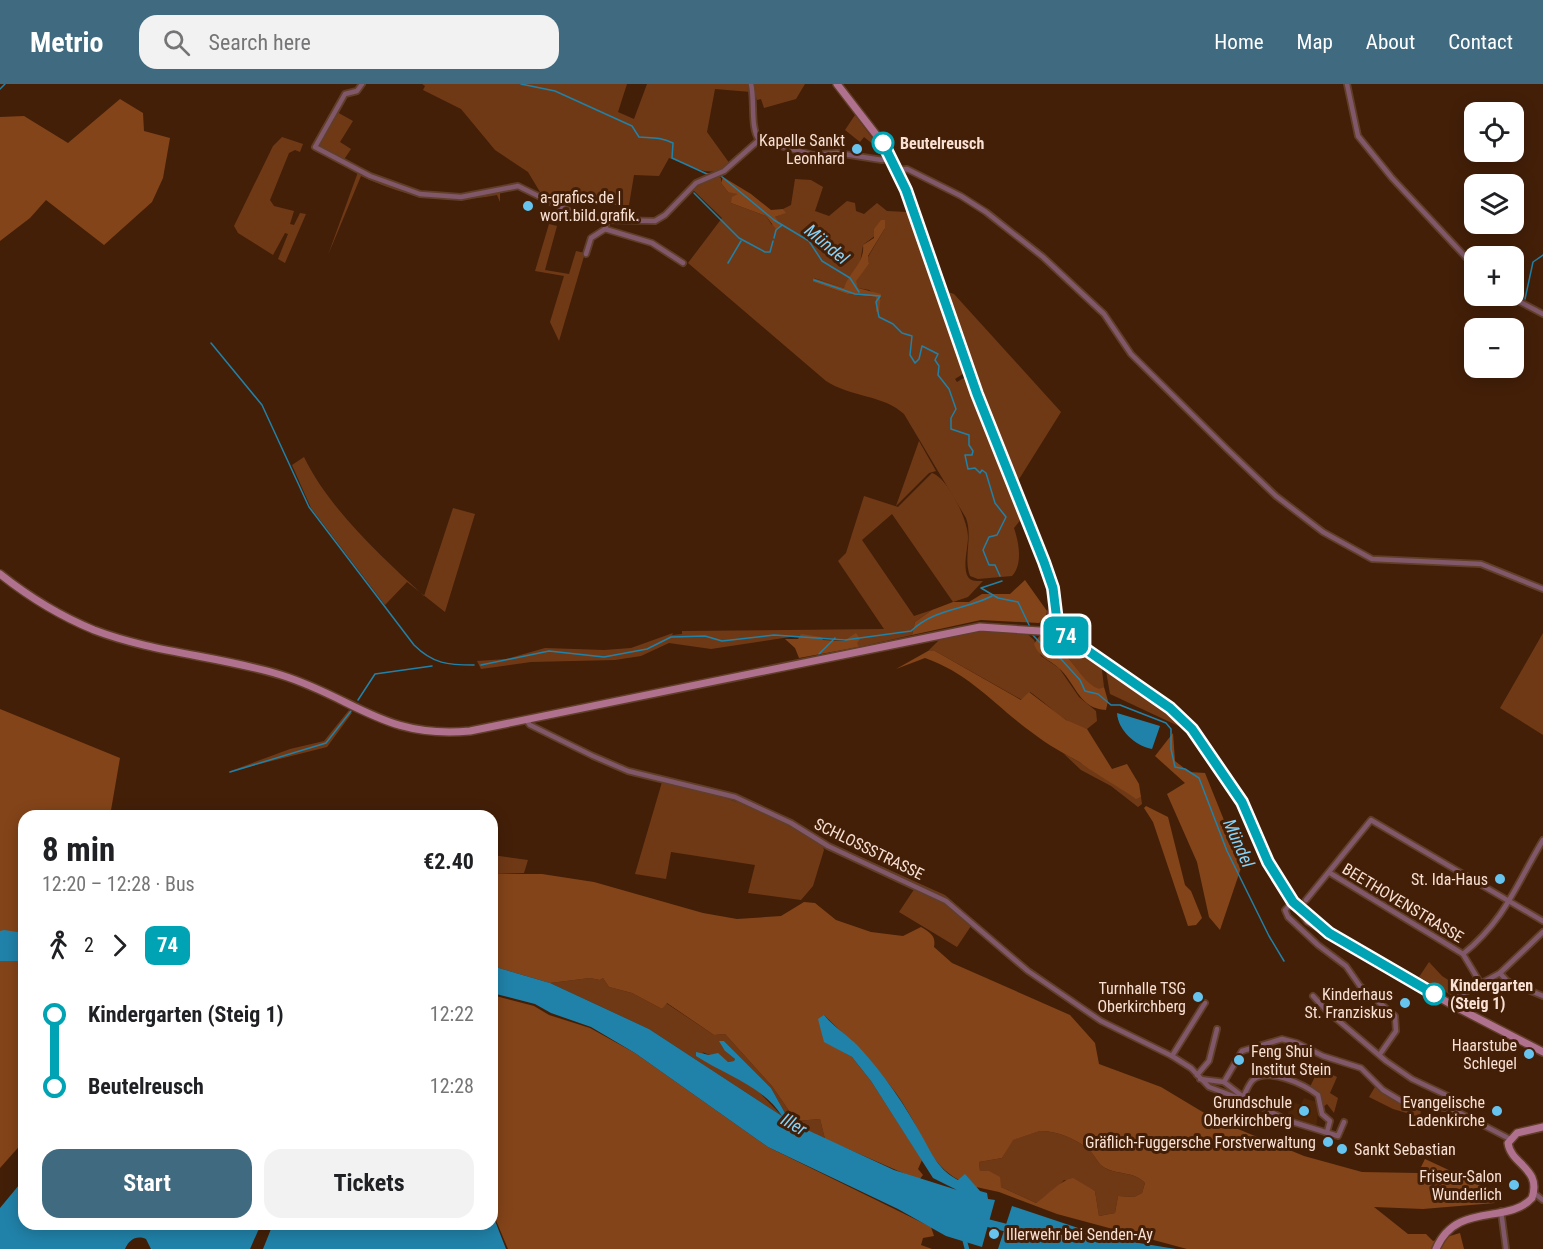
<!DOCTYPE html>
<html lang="en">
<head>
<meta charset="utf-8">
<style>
  :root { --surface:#fff; --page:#f2f2f2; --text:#202124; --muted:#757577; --accent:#406a7f }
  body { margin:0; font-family:"Roboto Condensed",sans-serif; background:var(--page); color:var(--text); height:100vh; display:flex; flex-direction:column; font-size:22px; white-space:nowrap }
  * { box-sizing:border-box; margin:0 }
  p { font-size:20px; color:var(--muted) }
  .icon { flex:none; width:33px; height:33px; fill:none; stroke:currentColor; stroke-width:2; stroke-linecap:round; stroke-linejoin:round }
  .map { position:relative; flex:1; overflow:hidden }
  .side { position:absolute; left:18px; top:726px; width:480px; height:420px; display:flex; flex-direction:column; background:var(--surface); border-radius:18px; box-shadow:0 3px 15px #0003 }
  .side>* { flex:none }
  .badge { padding:0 12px; border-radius:9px; font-size:21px; line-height:39px }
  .buttons { position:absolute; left:1464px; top:18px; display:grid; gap:12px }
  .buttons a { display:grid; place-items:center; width:60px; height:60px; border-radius:12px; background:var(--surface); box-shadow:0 3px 15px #0003; font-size:30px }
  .map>.badge { position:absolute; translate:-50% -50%; box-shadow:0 0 0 3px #fff }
  .legs { display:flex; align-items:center; gap:9px; height:66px; padding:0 24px; font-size:20px }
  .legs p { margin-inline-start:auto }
  .head { display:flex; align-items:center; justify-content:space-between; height:102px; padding:0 24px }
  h1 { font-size:33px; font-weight:700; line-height:45px }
  .cta { display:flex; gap:12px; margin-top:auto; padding:12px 24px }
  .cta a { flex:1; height:69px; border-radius:18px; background:var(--accent); color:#fff; font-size:24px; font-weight:700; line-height:69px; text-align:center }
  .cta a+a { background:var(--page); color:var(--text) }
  ul { padding:0 24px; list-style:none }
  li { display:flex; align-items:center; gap:21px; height:72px; font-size:22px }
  li i { display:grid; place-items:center; width:9px; height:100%; margin:0 8px; background:currentColor }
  li i::after { content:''; width:15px; height:15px; margin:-8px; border:4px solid; border-radius:50%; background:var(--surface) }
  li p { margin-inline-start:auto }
  li:first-child i { background:linear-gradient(#0000 50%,currentColor 0) }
  li:last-child i { background:linear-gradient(currentColor 50%,#0000 0) }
  header { display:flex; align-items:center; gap:36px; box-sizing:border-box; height:84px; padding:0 30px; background:var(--accent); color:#fff }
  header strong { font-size:28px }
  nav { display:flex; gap:33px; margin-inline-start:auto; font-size:21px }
  .search { width:420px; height:54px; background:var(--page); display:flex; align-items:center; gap:15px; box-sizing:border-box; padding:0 21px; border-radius:18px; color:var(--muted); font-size:22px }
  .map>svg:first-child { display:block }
  .built { fill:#502609 }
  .green { fill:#703916; fill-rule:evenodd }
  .forest { fill:#844419; fill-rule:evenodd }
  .water { fill:#2182a9 }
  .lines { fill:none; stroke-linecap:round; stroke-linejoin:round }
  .stream { stroke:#2182a9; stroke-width:1.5 }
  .canal { stroke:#2182a9; stroke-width:4.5 }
  .river { stroke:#2182a9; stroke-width:8 }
  .street-casing { stroke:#603e28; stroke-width:8 }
  .secondary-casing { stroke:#603e28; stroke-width:10 }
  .street { stroke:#80586a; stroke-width:4.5 }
  .secondary { stroke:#b0718e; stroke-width:7 }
  .line-1-casing { stroke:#fff; stroke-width:14 }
  .line-1 { stroke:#00a3b4; stroke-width:9 }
  .stop-1-dot { fill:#fff; stroke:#00a3b4; stroke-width:3 }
  .poi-dot { fill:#67c4ef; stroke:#431f08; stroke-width:2 }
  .labels { text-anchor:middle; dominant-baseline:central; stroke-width:6; stroke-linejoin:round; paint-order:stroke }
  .poi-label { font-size:16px; fill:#f8e0d3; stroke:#431f08; text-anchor:end }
  .stop-label { font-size:16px; font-weight:bold; fill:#f8e0d3; stroke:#431f08; text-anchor:start }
  .street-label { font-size:16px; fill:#f8e0d3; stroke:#431f08 }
  .water-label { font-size:18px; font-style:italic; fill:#84d4fb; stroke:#431f08 }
</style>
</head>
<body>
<header>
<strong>Metrio</strong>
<div class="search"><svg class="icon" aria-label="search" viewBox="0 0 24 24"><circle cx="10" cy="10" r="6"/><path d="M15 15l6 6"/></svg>Search here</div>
<nav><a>Home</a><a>Map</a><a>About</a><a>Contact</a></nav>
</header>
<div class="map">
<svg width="1543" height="1165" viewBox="0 0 1543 1165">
  <rect width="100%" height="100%" fill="#431f08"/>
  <polygon class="built" points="1304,1014 1319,1019 1316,1044 1286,1035 1292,1018 1301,1021"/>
  <g class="green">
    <path d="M 422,0 L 627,0 L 618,28 L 634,35 L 647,0 L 749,0 L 751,8 L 715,5 L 707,48 L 730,80 C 708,97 693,81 669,74 L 659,92 L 634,91 L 629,121 L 589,121 L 551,116 L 540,108 L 528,88 L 495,66 L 461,25 L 423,6 L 425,2 Z"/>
    <polygon points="752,0 805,0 796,15 764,24 761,15 757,16"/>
    <polygon points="337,28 353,37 340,58 351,65 343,77 319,62"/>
    <polygon points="855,31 876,59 874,61 864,53 860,58 845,46"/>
    <polygon points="282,53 303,60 300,68 295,66 289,69 270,116 274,122 294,127 290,140 294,141 300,129 306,130 285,179 278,175 288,150 285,149 273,171 238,149 234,142 273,62"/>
    <path d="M 358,88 C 411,106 443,124 500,107 L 500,118 L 497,111 C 444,121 409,114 361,92 L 328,171 Z"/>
    <path d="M 717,92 L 721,94 L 721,99 L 728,108 L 735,107 L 739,110 L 731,119 L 766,132 L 772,141 L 775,133 L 785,129 L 783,125 L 791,121 L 795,95 L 811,96 L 823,103 L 815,127 L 829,132 L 847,117 L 855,119 L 856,127 L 864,130 L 877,119 L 887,127 L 907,128 L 924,167 L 966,288 L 955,295 L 957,298 L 967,292 L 1022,434 L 1014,444 C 1019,459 1023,480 1012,492 L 978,495 L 970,492 C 963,474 973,453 966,434 L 904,330 C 884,311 850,313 826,297 L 688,179 L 722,134 L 692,105 ZM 885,144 L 868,173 L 869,180 L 855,197 L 858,204 L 869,206 L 881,214 L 878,219 L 876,213 L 847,210 L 813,198 L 814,194 L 844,204 L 860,179 L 863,161 Z"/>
    <polygon points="549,140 557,142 545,186 569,190 576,167 585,169 559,257 550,238 564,192 535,187"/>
    <polygon points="948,208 954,210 1061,328 1016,400 946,209"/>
    <polygon points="919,357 936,387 929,389 896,422"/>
    <path d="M 304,373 C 329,425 382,473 424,512 L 453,424 L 475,430 L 445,528 L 407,498 L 385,521 L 311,424 L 292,381 Z"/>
    <path d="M 932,389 C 948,394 968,436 968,453 C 968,464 963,480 967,491 C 970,498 976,497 983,497 L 968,513 L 953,518 L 892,430 L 862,456 L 914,532 L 932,526 L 915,538 L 912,551 L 859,563 L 850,556 L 790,553 L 711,565 L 669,559 L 641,572 L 615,576 L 531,578 L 481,585 L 477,577 L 506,575 L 545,564 L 604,566 L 631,564 L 673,549 L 672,551 L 682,550 L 682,547 L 884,545 L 838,477 L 846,469 L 864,412 L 898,423 Z"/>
    <path d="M 978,546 L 1025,548 L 1034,556 L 1041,572 L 1059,584 L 1079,613 L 1096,627 L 1097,637 L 1087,645 C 1070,644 1045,618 1030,608 L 1022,616 L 935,567 L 928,567 L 941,554 Z"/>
    <polygon points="1543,549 1543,651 1500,624"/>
    <path d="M 1040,551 L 1067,559 L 1101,578 L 1104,603 L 1099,606 C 1083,599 1076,579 1062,569 C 1054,562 1044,562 1040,551 Z"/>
    <polygon points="1105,581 1171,628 1189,647 1110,610"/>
    <polygon points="349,626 352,629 327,663 228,688 290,665 324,657"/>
    <polygon points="1063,669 1104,692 1136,714 1141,713 1142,720 1138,723 1111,702 1081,686"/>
    <path d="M 662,698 C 727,710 765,727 822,760 L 824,766 L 813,802 L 801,816 L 748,809 L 755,781 L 671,768 L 666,795 L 635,790 Z"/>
    <polygon points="834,761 945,811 1018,875 1069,912 1018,876 946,814 893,791"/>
    <polygon points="492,771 528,776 524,789 492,790"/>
    <polygon points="915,804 944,818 971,842 957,863 899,828"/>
    <polygon points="1429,878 1442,892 1464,906 1451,911 1419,893"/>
    <polygon points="590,894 600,896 603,894 609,903 632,909 662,925 666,919 714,951 725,950 772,1002 796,1037 820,1035 825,1055 790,1038 771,1004 724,957 725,967 735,975 734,977 728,978 702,968 720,985 755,1004 782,1032 649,945 550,899"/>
    <polygon points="1319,984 1337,993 1330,1009 1338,1014 1334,1029 1327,1020 1323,1023 1320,1009 1310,1003"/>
    <polygon points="1375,1003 1393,1015 1421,1025 1420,1033 1393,1025 1369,1013"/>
    <path d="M 1040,1047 C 1058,1047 1078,1055 1091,1068 C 1095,1072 1098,1079 1102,1082 C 1115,1092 1133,1086 1145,1099 L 1142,1109 L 1134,1113 L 1118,1112 L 1115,1129 L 1099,1132 L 1095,1107 L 1064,1096 L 1051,1110 L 1036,1119 L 1001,1103 L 980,1087 L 979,1078 L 1002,1074 L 1012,1056 Z"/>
  </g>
  <g class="forest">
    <polygon points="120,15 143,29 144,47 170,54 163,94 152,118 104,161 46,116 30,134 0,157 0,33 24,32 68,59"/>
    <polygon points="723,93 751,110 771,126 783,125 786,129 775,133 782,143 776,145 766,132 731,119 732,113 738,110 728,108 721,99"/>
    <path d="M 881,136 L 885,136 L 885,144 L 868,172 L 869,180 L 856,197 L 858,204 L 881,210 L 879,227 L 876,228 L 876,213 L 847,210 L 813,198 L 813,194 L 844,204 C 849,188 865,179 863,161 L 874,154 L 874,145 Z"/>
    <polygon points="1025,496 1047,527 1045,535 1039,539 981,536 912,551 915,538 932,526 953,518 969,518 982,510 1010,510"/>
    <polygon points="856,549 860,555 857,559 859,563 799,574 795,564 785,555 798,555 801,550 821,553 823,556 844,557"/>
    <path d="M 1040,551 C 1044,562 1053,562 1062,569 C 1076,579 1083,599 1099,605 L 1104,603 L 1108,617 L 1106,626 C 1080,625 1076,601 1061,586 C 1051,576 1039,574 1034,560 Z"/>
    <path d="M 928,567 L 935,567 L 1021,616 L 1029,608 L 1066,636 L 1087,645 L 1112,685 L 1127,680 L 1139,700 L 1141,713 L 1136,715 C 1127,708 1083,682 1081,679 C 1065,670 1048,661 1034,650 C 996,623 971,590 925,574 L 896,585 Z"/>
    <polygon points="0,625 120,674 110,732 24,732 24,849 0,847"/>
    <polygon points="1173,649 1175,677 1189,688 1205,689 1242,781 1220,846 1209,833 1197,778 1167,710 1185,699 1155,672"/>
    <polygon points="1146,722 1168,733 1185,801 1191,807 1202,834 1196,841 1188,842 1153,738 1144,724"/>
    <path d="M 492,790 L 542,790 L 594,798 L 703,829 L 737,835 L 781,832 L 804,818 L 815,819 L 836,836 L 871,848 L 903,852 L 921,843 C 931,849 936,852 934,863 L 952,879 L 1070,931 L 1095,959 L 1099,980 L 1161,1003 L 1216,1036 L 1304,1072 L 1362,1088 L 1418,1089 L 1425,1075 L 1496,1108 L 1495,1119 L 1423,1125 L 1374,1123 L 1408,1150 L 1426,1150 L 1433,1157 L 1460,1149 L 1464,1165 L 1187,1165 L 1057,1130 L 999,1108 L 976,1103 L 965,1091 L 959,1096 C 930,1081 922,1049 905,1023 C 898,1010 887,998 878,986 C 862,966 842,949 824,931 L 824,957 L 852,973 L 871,997 L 922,1076 L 918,1085 L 923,1091 L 919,1096 L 825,1055 L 820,1035 L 796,1037 L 772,1002 L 725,950 L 714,951 L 667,919 L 662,925 L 632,909 L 609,903 L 603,894 L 600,896 L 590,894 L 550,899 L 492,882 ZM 1040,1047 C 1058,1047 1078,1055 1091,1068 C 1095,1072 1098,1079 1102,1082 C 1116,1092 1133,1086 1145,1099 L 1142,1109 L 1134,1113 L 1118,1112 L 1115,1129 L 1099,1132 L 1095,1107 L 1073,1094 C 1059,1097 1048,1111 1036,1119 L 1001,1103 L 1000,1093 L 989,1087 L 980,1087 L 979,1078 L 1002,1074 L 1013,1056 Z"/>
    <polygon points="0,877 24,877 24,1057 0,1084"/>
    <polygon points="492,911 534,922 549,931 590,944 635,969 768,1063 931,1143 934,1152 923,1154 921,1161 932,1165 508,1165 492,1127"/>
  </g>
  <g class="water">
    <path d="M 1117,629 L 1160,642 L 1152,665 C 1135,662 1118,646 1117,629 Z"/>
    <polygon points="4,846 24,849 24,877 0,877 0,847"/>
    <path d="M 492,882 L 550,899 L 649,945 L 782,1032 C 763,1002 725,991 696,972 L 696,968 L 709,971 L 718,969 L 728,978 L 734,977 L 735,975 L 725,967 L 719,957 L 724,957 L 771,1004 L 790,1038 L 894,1086 L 957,1106 L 933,1094 L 871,997 L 852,973 L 824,958 L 818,935 L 824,931 C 834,943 847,951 858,962 C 884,990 905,1021 923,1054 C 933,1072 939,1086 958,1096 L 965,1090 L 980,1107 L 987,1109 L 988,1115 L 995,1116 L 982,1163 L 946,1152 L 898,1125 L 768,1063 L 635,969 L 591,943 L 551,929 L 535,920 L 492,909 Z"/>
    <path d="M 24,1095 L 24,1140 L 261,1140 L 250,1165 L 151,1165 L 146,1155 C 136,1151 129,1156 125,1165 L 0,1165 L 0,1124 Z"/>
    <polygon points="1012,1122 1108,1154 1176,1165 998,1165"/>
    <polygon points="492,1129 506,1165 263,1165 273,1140 492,1140"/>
  </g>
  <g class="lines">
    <g class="stream">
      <path d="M 521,0 L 555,7 L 632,42 L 639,53 C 652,54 660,53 673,59 L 672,74 L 707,90 L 716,89"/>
      <polyline points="0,5 5,0"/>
      <polyline points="721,92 774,136 809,157 822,177 850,194 859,208"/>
      <polyline points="694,109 739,154 765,168 770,168 773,157"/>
      <polyline points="774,154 776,146 782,141"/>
      <polyline points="728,179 741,157"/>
      <polyline points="814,196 855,210 880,212 876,218 879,233 893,240 902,249 912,252 910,271 915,279 919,275 922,262 938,270 935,276 939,282 938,291 949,305 956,325 951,334 951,345 969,351 969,361 973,367 972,371 965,371 968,385 975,384 980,389 982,386 986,389 995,419 1006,433 997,451 989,453 983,466 989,481 995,481 1000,492"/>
      <polyline points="1525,215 1533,178 1543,171"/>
      <path d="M 211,259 L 262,321 L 309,423 L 414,561 C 433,580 448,581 474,581"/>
      <polyline points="1002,497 981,504 998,514 1018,518 1030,543"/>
      <polyline points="1032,550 1052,572 1060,574 1080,596 1085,607 1098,610 1111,621 1120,621 1166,639 1171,645 1171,665 1175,683 1185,685 1199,694 1227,767 1269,852 1284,877"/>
      <polyline points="819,570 835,554"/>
      <path d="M 481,581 L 549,567 L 604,573 L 647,565 L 671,553 L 705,552 L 722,557 L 774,551 L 845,556 L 911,547 C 935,524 965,526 992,512"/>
      <polyline points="358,616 375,590 432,582"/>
      <polyline points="230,688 326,659 351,627"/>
    </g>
    <polyline class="canal" points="964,1154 967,1165"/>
    <polyline class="river" points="980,1137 1015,1146"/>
    <g class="street-casing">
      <g id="street">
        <polyline points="362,0 357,7 345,10 315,63 370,92 420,110 461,113 518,102 577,131 607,136 655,137 665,131 696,99 724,87 759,56"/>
        <path d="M 751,0 C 755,16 750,44 759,56 L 813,71 L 837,69 L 882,76 L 892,74"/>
        <polyline points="1347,0 1358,52 1392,94 1474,182"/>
        <polyline points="898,86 907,85 961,112 986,128 1043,173 1104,230 1131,270 1227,365 1276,412 1323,448 1372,475 1481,480 1543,505"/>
        <polyline points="605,145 652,159 683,179"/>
        <polyline points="586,170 591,154 605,145 607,136"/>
        <polyline points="1509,212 1543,230"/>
        <polyline points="526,636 530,641 593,672 628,687 735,713 791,739 828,762 946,817 1028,887 1101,937 1172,972 1191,984 1209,1003 1236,1013 1242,1012 1286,1036 1338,1052 1344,1038"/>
        <polyline points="1330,789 1463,870 1481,900"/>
        <polyline points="1306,816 1371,736 1543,837"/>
        <polyline points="1293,818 1285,826 1288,833 1318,861 1346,882 1360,902 1395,932 1396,947 1380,970"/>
        <path d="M 1463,870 C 1505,836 1516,801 1543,756"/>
        <polyline points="1500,889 1507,897 1543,912"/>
        <polyline points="1313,912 1326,926 1386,977 1412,995 1448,1012 1452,1025"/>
        <polyline points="1451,920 1460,911 1500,889 1543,848"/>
        <polyline points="1172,972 1205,919"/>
        <polyline points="1197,991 1209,977 1217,945"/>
        <polyline points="1200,995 1224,998"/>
        <polyline points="1224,998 1242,967 1282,955 1297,959 1323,972 1361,984 1383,1006 1403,1018 1452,1025 1510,1055"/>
        <polyline points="1224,998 1242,1012"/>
        <path d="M 1243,1013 C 1246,1008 1249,999 1253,996 C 1269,983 1305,1001 1318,1011 L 1322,1030 L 1330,1037 L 1327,1048"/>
        <polyline points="1534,1109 1543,1116"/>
        <polyline points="1501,1127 1506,1165"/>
      </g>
    </g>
    <g class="secondary-casing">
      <g id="secondary">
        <polyline points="837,0 881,57 898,86 977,311 1053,504 1057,537 1062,548 1170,624 1192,645 1242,719 1276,795 1308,837 1454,922 1543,968"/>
        <path d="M 0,490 C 29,513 60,532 94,546 C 154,569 220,572 281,591 C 355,614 384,655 470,647 L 980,543 L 1040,547 L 1069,556"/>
        <polyline points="1046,548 1054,522"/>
        <polyline points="1300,823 1320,842"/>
        <path d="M 1436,1165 C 1456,1117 1508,1141 1532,1114 C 1542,1084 1511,1081 1508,1059 L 1517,1049 L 1543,1043"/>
      </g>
    </g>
    <use href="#street" class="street"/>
    <use href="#secondary" class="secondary"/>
  </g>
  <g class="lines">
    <g class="line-1-casing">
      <polyline id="line-1" points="883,59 906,106 977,310 1044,478 1053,504 1057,537 1065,551 1170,624 1192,645 1242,718 1268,778 1293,818 1329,849 1434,910"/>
    </g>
    <use href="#line-1" class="line-1"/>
  </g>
  <g class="stop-1-dot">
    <circle cx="883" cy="59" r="10"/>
    <circle cx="1434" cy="910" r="10"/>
  </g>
  <g class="poi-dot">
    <circle cx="857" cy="65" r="6"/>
    <circle cx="528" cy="122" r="6"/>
    <circle cx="1500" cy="795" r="6"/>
    <circle cx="1198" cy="913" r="6"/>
    <circle cx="1405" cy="919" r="6"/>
    <circle cx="1529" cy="970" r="6"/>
    <circle cx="1239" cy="976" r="6"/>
    <circle cx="1304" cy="1027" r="6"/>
    <circle cx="1497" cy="1027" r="6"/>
    <circle cx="1328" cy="1058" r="6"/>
    <circle cx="1342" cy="1065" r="6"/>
    <circle cx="1514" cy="1101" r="6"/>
    <circle cx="994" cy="1150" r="6"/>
  </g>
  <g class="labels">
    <g class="poi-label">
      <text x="845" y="56">Kapelle Sankt<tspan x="845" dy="18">Leonhard</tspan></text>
      <text x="540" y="113" text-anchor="start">a-grafics.de |<tspan x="540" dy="18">wort.bild.grafik.</tspan></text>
      <text x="1488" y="795">St. Ida-Haus</text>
      <text x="1186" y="904">Turnhalle TSG<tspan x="1186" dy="18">Oberkirchberg</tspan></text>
      <text x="1393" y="910">Kinderhaus<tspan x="1393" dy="18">St. Franziskus</tspan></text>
      <text x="1517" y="961">Haarstube<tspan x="1517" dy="18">Schlegel</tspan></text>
      <text x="1251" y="967" text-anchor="start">Feng Shui<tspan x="1251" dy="18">Institut Stein</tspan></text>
      <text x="1292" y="1018">Grundschule<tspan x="1292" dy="18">Oberkirchberg</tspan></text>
      <text x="1485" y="1018">Evangelische<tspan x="1485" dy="18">Ladenkirche</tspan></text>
      <text x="1316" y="1058">Gräflich-Fuggersche Forstverwaltung</text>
      <text x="1354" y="1065" text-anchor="start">Sankt Sebastian</text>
      <text x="1502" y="1092">Friseur-Salon<tspan x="1502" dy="18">Wunderlich</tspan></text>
      <text x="1006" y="1150" text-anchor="start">Illerwehr bei Senden-Ay</text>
    </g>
    <g class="stop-label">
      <text x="900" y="59">Beutelreusch</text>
      <text x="1450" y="901">Kindergarten<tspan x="1450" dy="18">(Steig 1)</tspan></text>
    </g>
    <g class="street-label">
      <text transform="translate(869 765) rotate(26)">SCHLOSSSTRASSE</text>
      <text transform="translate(1403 819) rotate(31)">BEETHOVENSTRASSE</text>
    </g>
    <g class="water-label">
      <text transform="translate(827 160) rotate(40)">Mündel</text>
      <text transform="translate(1239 759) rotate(66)">Mündel</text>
      <text transform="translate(794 1040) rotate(30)">Iller</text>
    </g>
  </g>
</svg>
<div class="buttons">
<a><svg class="icon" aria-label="locate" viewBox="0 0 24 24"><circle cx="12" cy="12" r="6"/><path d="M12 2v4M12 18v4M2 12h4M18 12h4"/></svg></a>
<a><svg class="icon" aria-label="layers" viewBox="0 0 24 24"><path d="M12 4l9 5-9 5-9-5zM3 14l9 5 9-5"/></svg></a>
<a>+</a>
<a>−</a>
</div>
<b class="badge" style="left:1066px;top:552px;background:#00a3b4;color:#fff">74</b>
<section class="side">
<div class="head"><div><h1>8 min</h1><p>12:20 – 12:28 · Bus</p></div><b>€2.40</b></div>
<div class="legs"><svg class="icon" aria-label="walk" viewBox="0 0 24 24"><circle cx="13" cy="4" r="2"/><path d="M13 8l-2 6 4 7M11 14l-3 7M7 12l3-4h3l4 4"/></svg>2<svg class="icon" aria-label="forward" viewBox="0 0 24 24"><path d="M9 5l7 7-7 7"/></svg><b class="badge" style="background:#00a3b4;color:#fff">74</b></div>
<ul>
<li><i style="color:#00a3b4"></i><b>Kindergarten (Steig 1)</b><p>12:22</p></li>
<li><i style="color:#00a3b4"></i><b>Beutelreusch</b><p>12:28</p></li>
</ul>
<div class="cta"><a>Start</a><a>Tickets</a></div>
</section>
</div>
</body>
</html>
